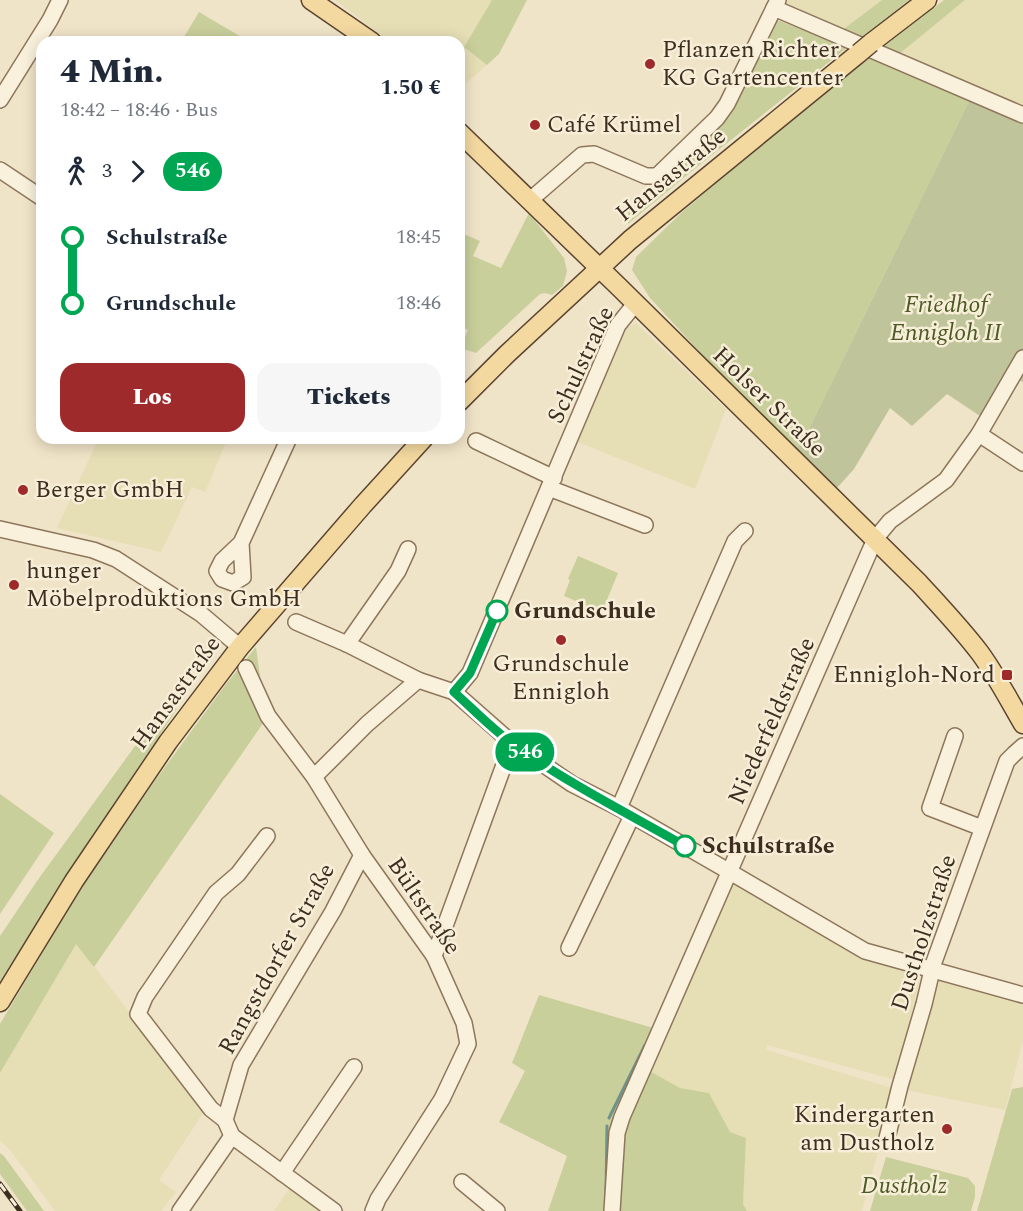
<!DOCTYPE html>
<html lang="de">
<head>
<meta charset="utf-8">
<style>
  :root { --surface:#fff; --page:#f6f6f7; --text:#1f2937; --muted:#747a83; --accent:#9e2a2b }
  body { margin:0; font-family:Spectral,serif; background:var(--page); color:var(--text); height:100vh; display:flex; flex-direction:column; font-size:22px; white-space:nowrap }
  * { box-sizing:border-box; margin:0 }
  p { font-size:20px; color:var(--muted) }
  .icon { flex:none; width:33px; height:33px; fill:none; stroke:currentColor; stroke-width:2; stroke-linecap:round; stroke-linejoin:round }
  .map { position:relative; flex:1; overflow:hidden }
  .drawer { position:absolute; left:36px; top:36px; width:429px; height:408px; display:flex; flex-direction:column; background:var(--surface); border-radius:18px; box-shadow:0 3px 15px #0003 }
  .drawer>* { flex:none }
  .badge { padding:0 12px; border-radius:20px; font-size:21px; line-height:39px }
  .map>.badge { position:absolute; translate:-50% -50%; box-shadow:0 0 0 3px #fff }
  .legs { display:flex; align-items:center; gap:9px; height:66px; padding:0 24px; font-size:20px }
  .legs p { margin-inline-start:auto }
  .summary { display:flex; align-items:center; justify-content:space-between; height:102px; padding:0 24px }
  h1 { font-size:33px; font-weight:800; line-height:45px }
  .cta { display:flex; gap:12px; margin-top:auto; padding:12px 24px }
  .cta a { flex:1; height:69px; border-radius:18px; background:var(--accent); color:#fff; font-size:24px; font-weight:800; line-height:69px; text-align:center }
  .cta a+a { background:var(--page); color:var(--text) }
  ul { padding:0 24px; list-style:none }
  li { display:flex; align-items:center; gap:21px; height:66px; font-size:22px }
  li i { display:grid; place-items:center; width:9px; height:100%; margin:0 8px; background:currentColor }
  li i::after { content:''; width:15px; height:15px; margin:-8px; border:4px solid; border-radius:50%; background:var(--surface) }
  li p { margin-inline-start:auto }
  li:first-child i { background:linear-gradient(#0000 50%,currentColor 0) }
  li:last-child i { background:linear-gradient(currentColor 50%,#0000 0) }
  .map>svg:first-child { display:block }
  .farmland { fill:#e6deb5 }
  .green { fill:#c9cf9b }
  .cemetery { fill:#bfc49a }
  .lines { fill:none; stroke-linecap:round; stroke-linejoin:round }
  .stream { stroke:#6f938a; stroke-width:3 }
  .minor-casing { stroke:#8d765c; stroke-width:18 }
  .major-casing { stroke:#5b4430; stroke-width:21 }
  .minor { stroke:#faf1dc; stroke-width:15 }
  .major { stroke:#f3d9a0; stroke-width:18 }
  .rail-casing { stroke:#3d2e20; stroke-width:5 }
  .rail { stroke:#f7eed8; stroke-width:3; stroke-dasharray:9; stroke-linecap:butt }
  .major-bridge-casing { stroke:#5b4430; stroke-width:21; stroke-linecap:butt }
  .major-bridge { stroke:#f3d9a0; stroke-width:18 }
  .line-1-casing { stroke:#fff; stroke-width:14 }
  .line-1 { stroke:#00a651; stroke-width:9 }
  .poi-dot { fill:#9e2a2b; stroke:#f7eed8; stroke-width:2 }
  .stop-1-dot { fill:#fff; stroke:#00a651; stroke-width:3 }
  .labels { text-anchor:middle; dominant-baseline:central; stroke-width:5; stroke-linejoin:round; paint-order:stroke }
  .poi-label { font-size:24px; fill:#3d2e20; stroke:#f7eed8; text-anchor:start }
  .street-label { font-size:24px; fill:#3d2e20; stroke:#f7eed8 }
  .park-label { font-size:24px; font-style:italic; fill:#4d5a26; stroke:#f7eed8 }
  .stop-label { font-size:24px; font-weight:bold; fill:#3d2e20; stroke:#f7eed8; text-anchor:start }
</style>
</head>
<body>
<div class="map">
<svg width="1023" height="1211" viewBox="0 0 1023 1211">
  <rect width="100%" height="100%" fill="#f0e4c8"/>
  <g class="farmland">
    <polygon points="335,0 492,0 464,47 487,65 459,89 459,42 390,42"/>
    <polygon points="782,0 882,0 841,31 779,5"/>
    <polygon points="965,0 1023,0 1023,112 898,55"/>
    <polygon points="636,323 726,409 695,489 575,441 622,330"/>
    <polygon points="99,438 228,438 205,492 192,487 161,552 57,528"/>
    <polygon points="730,880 921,974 897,1076 892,1079 767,1045 767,1050 895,1089 862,1211 747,1211 743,1204 746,1138 730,1132 709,1093 680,1088 646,1069"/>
    <polygon points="76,943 205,1110 159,1180 176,1192 161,1211 55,1211 11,1151 0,1141 0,1073"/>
    <polygon points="940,979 1023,1002 1023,1041 1005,1110 906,1090 935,983"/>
    <polygon points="292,1185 327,1211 274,1211"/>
  </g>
  <g class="green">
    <polygon points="492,0 527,0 499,54 487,65 464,47"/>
    <polygon points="882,0 909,0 859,39 841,31"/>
    <polygon points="944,0 965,0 898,55 882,48"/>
    <polygon points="199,12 248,41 247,42 181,42"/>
    <polygon points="772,18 848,47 692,171 628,224 628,209 659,186 706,140 726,116"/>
    <polygon points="872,56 970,99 803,441 795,449 734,389 650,298 632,270 636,257 681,213 822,94"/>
    <polygon points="529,213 564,258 567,271 563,286 552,295 545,293 540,294 476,353 460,348 468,330 459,326 459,232 480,241 473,256 501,268"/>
    <polygon points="578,556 618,573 602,612 564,596 570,580 568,579"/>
    <polygon points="256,647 266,719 94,967 76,944 0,1073 0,1024 78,893 154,782 226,684"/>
    <polygon points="167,702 177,709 69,872 0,981 0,936 37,881"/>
    <polygon points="0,794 54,833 0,914"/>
    <polygon points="539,995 657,1029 618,1120 606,1211 548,1211 567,1156 499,1122 525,1071 512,1063"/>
    <polygon points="646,1069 680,1088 709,1093 730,1132 746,1138 743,1204 747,1211 617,1211 620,1145"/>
    <polygon points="1023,1087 1023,1211 977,1211 1012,1089"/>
    <polygon points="0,1153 4,1156 44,1211 27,1211 0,1174"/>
    <polygon points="886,1157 968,1178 975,1186 975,1197 971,1211 870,1211"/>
  </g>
  <polygon class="cemetery" points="970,99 1023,123 1023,382 1015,378 989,422 947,394 912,426 890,408 854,469 837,488 795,449 803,441"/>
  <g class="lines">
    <g class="stream">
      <polyline points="609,1118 645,1045"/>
      <polyline points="606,1193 607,1126"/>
    </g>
    <g class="minor-casing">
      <g id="minor">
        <polyline points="774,8 1023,115"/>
        <polyline points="0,100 50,20 60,0"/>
        <polyline points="0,170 42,198"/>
        <polyline points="529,201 582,155 594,154 646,176 657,176 717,118 727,104 778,0"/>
        <polyline points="979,434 1023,463"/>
        <polyline points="476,441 554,478"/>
        <polyline points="549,488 645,525"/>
        <polyline points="0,529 93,550 116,559 201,614 240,647"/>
        <polyline points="241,543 243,577 233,583 222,579 217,571 222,561 241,543 289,438"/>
        <polyline points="296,622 347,644 418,680 454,692 512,743 572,784 619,808 730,872 865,951 1023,995"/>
        <polyline points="347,644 398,571 408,549"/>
        <polyline points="246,668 268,716 314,777 362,855 434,956 464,1023 468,1044 442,1099 378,1199 373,1211"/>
        <polyline points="454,692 470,673 618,325 635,304"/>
        <polyline points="955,736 930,808 982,828"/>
        <polyline points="314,777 367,724 418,680"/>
        <polyline points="619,808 735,541 745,531"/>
        <polyline points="569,948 632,816"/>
        <polyline points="434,956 512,743"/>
        <polyline points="225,1120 211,1109 138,1014 145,997 216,893 238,874 267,836"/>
        <polyline points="886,1142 900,1086 924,1004 934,962 1007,761 1014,754 1023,746"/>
        <polyline points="282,1173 354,1067"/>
        <polyline points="462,1182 497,1211"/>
        <polyline points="180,1211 232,1136"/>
        <polyline points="334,1211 232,1136 225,1120 241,1065 333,911 362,855"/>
        <polyline points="612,1211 617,1133 622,1117 875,539 890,521 946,480 979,434 1023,358"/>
      </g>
    </g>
    <g class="major-casing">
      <g id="major">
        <polyline points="311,0 372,42"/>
        <polyline points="871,43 927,0"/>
        <path d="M 459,132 L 619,287 L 919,583 C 940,606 961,628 980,653 C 996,675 1009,700 1023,724"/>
        <polyline points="459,402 507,354 630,240 859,53"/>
        <polyline points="0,1002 74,881 168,742 240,647 363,505 424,438"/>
      </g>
    </g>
    <use href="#minor" class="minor"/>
    <use href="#major" class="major"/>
    <g class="rail-casing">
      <polyline id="rail" points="0,1184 20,1211"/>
    </g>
    <use href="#rail" class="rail"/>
    <g class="major-bridge-casing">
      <polyline id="major-bridge" points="859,53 871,43"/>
    </g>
    <use href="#major-bridge" class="major-bridge"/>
  </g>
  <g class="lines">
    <g class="line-1-casing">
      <path id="line-1" d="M 497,611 L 470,673 L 454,692 C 473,709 492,729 513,744 C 567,783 627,813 685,846"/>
    </g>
    <use href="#line-1" class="line-1"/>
  </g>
  <g class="poi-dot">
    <circle cx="650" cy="64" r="6"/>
    <circle cx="535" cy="125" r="6"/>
    <circle cx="23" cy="490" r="6"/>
    <circle cx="14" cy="585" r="6"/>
    <circle cx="561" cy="640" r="6"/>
    <rect x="1001" y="669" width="12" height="12" rx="3"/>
    <circle cx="947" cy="1129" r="6"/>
  </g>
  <g class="stop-1-dot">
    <circle cx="497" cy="611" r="10"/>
    <circle cx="685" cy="846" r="10"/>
  </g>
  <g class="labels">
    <g class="poi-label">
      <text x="662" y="50">Pflanzen Richter<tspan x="662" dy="28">KG Gartencenter</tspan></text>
      <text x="547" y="125">Café Krümel</text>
      <text x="35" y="490">Berger GmbH</text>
      <text x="26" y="571">hunger<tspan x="26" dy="28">Möbelproduktions GmbH</tspan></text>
      <text x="561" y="664" text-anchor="middle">Grundschule<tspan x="561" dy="28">Ennigloh</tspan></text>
      <text x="995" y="675" text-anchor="end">Ennigloh-Nord</text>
      <text x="935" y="1115" text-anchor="end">Kindergarten<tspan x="935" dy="28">am Dustholz</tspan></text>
    </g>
    <g class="street-label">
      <text transform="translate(671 175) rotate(-39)">Hansastraße</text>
      <text transform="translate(581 365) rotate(-65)">Schulstraße</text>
      <text transform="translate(769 402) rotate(44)">Holser Straße</text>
      <text transform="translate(176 693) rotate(-54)">Hansastraße</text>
      <text transform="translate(772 721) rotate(-66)">Niederfeldstraße</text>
      <text transform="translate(424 906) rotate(56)">Bültstraße</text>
      <text transform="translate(924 933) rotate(-72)">Dustholzstraße</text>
      <text transform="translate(277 959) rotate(-61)">Rangstdorfer Straße</text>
    </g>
    <g class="park-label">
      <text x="946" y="305">Friedhof<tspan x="946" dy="28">Ennigloh II</tspan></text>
      <text x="904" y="1186">Dustholz</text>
    </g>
    <g class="stop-label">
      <text x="514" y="611">Grundschule</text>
      <text x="702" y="846">Schulstraße</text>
    </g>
  </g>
</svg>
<b class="badge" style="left:525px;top:752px;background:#00a651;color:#fff">546</b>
<section class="drawer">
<div class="summary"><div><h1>4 Min.</h1><p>18:42 – 18:46 · Bus</p></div><b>1.50 €</b></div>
<div class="legs"><svg class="icon" aria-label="walk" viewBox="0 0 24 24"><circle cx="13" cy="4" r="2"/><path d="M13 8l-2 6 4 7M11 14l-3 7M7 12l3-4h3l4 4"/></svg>3<svg class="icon" aria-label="forward" viewBox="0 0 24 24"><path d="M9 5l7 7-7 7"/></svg><b class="badge" style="background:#00a651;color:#fff">546</b></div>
<ul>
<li><i style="color:#00a651"></i><b>Schulstraße</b><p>18:45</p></li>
<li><i style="color:#00a651"></i><b>Grundschule</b><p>18:46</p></li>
</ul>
<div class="cta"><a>Los</a><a>Tickets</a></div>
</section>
</div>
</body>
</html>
